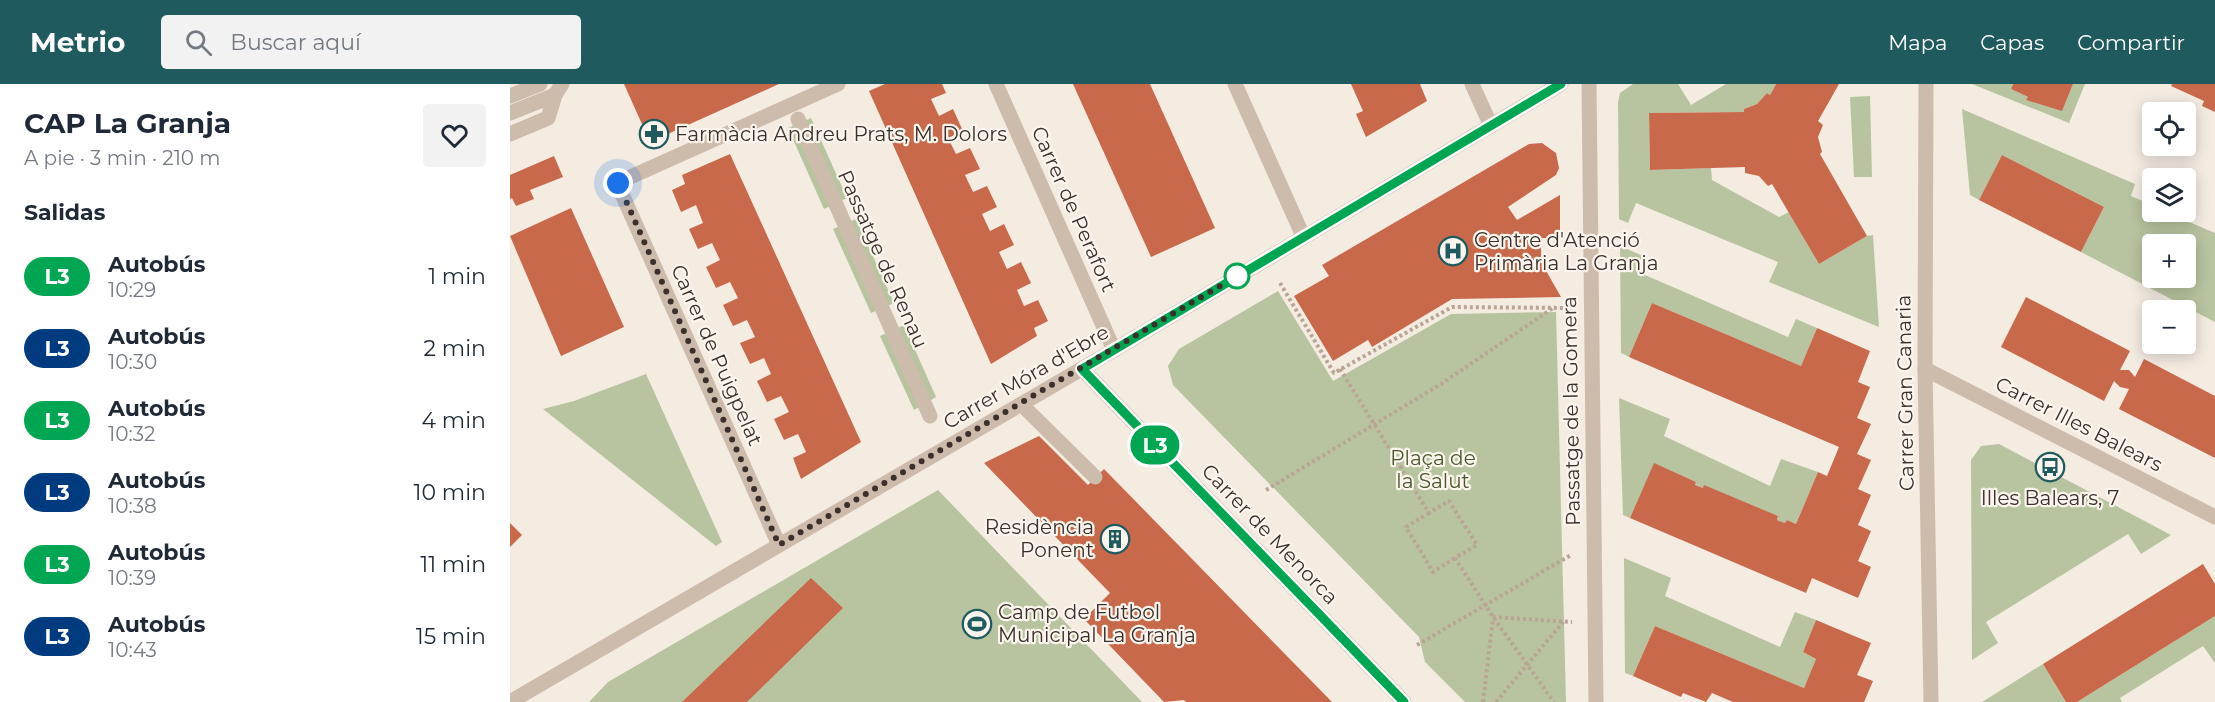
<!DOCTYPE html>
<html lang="es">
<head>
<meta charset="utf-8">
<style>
  :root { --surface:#fff; --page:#f2f2f3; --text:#1f2937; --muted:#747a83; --accent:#1f5a5e }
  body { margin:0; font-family:Montserrat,sans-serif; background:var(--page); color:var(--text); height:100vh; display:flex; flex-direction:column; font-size:22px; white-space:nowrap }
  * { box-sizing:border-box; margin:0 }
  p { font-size:20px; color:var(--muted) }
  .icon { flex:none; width:33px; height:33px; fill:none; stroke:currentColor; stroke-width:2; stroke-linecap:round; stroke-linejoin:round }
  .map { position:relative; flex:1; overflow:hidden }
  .drawer { display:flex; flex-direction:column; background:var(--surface); width:510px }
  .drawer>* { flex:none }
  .badge { padding:0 12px; border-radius:20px; font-size:21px; line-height:39px }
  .tools { position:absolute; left:1632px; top:18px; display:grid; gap:12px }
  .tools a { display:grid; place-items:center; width:54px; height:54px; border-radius:6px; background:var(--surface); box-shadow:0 3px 15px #0003; font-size:30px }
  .you { position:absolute; width:30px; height:30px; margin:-15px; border:4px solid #fff; border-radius:50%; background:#1a73e8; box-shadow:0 0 0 9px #1a73e833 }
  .map>.badge { position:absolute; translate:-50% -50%; box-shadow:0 0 0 3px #fff }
  h2 { padding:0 24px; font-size:22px; line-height:54px }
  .round { display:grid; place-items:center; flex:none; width:63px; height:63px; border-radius:6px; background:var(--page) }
  .head { display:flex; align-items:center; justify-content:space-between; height:102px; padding:0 24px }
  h1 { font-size:28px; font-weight:700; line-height:45px }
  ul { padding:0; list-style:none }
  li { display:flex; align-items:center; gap:18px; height:72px; padding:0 24px }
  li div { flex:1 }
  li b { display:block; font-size:22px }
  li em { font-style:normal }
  li .badge { min-width:66px; font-weight:700; text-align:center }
  header { display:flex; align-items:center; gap:36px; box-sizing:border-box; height:84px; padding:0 30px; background:var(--accent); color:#fff }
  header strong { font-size:28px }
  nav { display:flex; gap:33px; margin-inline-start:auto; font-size:21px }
  .search { width:420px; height:54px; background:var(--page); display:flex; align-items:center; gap:15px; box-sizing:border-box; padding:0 21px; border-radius:6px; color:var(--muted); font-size:22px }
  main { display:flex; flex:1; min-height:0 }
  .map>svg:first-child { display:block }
  .green { fill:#b8c4a0; fill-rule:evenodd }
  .building { fill:#c8694b }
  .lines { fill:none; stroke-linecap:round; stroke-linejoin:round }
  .path { stroke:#b9a596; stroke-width:4; stroke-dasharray:3 3; stroke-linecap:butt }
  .service { stroke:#cdbbac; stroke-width:15 }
  .pedestrian { stroke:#cdbbac; stroke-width:15 }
  .minor { stroke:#cdbbac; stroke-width:15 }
  .line-casing { stroke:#fff; stroke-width:14 }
  .line { stroke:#00a651; stroke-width:9 }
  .walk { stroke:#3b302b; stroke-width:6; stroke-dasharray:0 10.8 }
  .stop-dot { fill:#fff; stroke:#00a651; stroke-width:3 }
  .labels { text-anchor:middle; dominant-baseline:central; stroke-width:4.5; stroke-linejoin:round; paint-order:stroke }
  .poi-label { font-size:20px; fill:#3b302b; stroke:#fbf5ee; text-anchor:start }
  .street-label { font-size:20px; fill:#3b302b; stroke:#fbf5ee }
  .park-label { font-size:20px; fill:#4a5a2e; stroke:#fbf5ee }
</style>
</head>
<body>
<header>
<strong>Metrio</strong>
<div class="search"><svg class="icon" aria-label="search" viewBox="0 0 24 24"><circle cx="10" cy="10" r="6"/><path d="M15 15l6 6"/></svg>Buscar aquí</div>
<nav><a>Mapa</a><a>Capas</a><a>Compartir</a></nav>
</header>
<main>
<section class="drawer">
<div class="head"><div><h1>CAP La Granja</h1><p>A pie · 3 min · 210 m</p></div><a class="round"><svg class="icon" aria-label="heart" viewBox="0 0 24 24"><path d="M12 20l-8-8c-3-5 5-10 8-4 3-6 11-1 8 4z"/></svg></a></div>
<h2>Salidas</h2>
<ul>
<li><span class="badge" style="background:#00a651;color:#fff">L3</span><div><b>Autobús</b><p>10:29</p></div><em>1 min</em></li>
<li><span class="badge" style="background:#003b80;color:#fff">L3</span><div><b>Autobús</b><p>10:30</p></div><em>2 min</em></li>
<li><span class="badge" style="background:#00a651;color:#fff">L3</span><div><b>Autobús</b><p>10:32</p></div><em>4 min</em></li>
<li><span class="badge" style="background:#003b80;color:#fff">L3</span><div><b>Autobús</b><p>10:38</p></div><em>10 min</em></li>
<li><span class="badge" style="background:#00a651;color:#fff">L3</span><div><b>Autobús</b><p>10:39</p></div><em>11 min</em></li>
<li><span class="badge" style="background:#003b80;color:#fff">L3</span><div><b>Autobús</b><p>10:43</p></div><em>15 min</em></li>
</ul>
</section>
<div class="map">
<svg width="1705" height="618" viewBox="0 0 1705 618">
  <rect width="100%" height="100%" fill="#f4ebe1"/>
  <g class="green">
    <polygon points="1123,0 1168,0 1181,21 1216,0 1266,0 1260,11 1257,9 1247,20 1234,25 1234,28 1139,29 1140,86 1201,84 1202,96 1269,133 1279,128 1309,180 1357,152 1363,151 1369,243 1259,198 1268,178 1126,119 1118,139 1109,135 1108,18 1110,9"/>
    <polygon points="1462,0 1503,0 1501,5 1518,13 1517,16 1552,26 1563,0 1575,0 1559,39"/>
    <polygon points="1360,12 1362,93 1344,93 1340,13"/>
    <path d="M 1452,25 L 1625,100 L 1621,112 L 1642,121 L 1642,128 L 1656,128 L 1705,149 L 1705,238 L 1571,168 L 1594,123 L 1492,71 L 1469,116 L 1460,111 ZM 1642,160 L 1676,160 L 1676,194 L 1642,194 Z"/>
    <polygon points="301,34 337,114 314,125 278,44"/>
    <polygon points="346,135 384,219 361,229 323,145"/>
    <polygon points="1110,162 1140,175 1135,191 1278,253 1286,235 1307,244 1291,282 1142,219 1119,273 1111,269"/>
    <polygon points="768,207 823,297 941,230 1046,228 1056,618 955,618 915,578 909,553 663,301 658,282 669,265"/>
    <polygon points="394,241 426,313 404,326 370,252"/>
    <polygon points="136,290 212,458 206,462 33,325 64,317"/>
    <polygon points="1109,314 1160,335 1154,352 1260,402 1271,375 1308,388 1286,440 1277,436 1275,439 1267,436 1268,432 1193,404 1185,401 1186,398 1144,380 1120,434 1113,431"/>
    <polygon points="1489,360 1661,451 1631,470 1618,450 1476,538 1488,559 1462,576 1461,376 1471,362"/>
    <polygon points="428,406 632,618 79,618 98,598"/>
    <polygon points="1114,474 1161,494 1155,512 1270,563 1285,528 1306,536 1293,568 1306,575 1294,604 1145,542 1123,592 1115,589"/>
    <polygon points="1705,532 1705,579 1693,562 1610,614 1612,618 1567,618"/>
    <polygon points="1533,580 1556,618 1472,618"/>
  </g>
  <g class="building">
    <polygon points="114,0 269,0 140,58"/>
    <polygon points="375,0 432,0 436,9 421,15 429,32 443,25 453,47 438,54 446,70 460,64 470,85 455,91 463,108 477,102 487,123 472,130 480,147 494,140 504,161 489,168 497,185 511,178 521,199 507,206 514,222 528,216 538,237 524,244 527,252 481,280 359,7"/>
    <polygon points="563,0 640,0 705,144 641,173"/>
    <polygon points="841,0 910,0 917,17 856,53 846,30 853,27"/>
    <polygon points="1266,0 1329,0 1308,37 1313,41 1308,53 1312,68 1310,70 1357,152 1309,180 1262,100 1258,102 1249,92 1235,89 1235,83 1140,86 1139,29 1234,28 1234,25 1247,20 1257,9 1260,11"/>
    <polygon points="1503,0 1563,0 1552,27 1516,16 1518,13 1501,5"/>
    <polygon points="1662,0 1705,0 1705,28 1692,22 1694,17 1661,2"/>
    <polygon points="1032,59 1046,69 1049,84 1046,91 998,123 1007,136 1050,111 1050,154 1031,154 1031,178 1051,213 942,215 862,263 858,256 823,277 784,212 819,192 812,181 1019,60"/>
    <polygon points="220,70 351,358 291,395 283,374 296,368 288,350 274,356 264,335 279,328 271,312 257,318 247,297 261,290 254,274 240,280 230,259 245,253 237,236 223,242 213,221 228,214 220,198 206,204 196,183 210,176 202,159 188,165 179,145 193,139 186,121 171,128 162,106 175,100 172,91"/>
    <polygon points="1492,71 1594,123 1571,168 1469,116"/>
    <polygon points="44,72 53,93 20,106 24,115 6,122 2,114 0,115 0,91"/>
    <polygon points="61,124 114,243 51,272 0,152"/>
    <polygon points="1516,213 1620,267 1610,286 1619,286 1625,293 1634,275 1705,312 1705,374 1609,325 1619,305 1610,303 1604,297 1594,317 1491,263"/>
    <polygon points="1142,219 1291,282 1307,244 1360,267 1348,298 1360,303 1347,334 1361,340 1347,370 1361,376 1348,405 1361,411 1348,441 1361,447 1348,477 1361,483 1348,514 1302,494 1296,509 1120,434 1144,379 1186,398 1185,401 1193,404 1194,401 1268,432 1267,436 1275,439 1277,436 1286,440 1308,388 1317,392 1329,363 1119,273"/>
    <polygon points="529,352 578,401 594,385 822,618 676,618 674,616 654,618 574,535 600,509 474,379"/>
    <polygon points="0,439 12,451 0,463"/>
    <polygon points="1693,480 1705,500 1705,532 1567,618 1556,618 1533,580"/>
    <polygon points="301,494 333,524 237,618 172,618"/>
    <polygon points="1306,536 1361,559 1347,591 1363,597 1354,618 1223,618 1202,609 1196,618 1173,609 1171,613 1123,592 1145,542 1294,604 1306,575 1293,568"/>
  </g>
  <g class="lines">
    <g class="path">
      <polyline points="770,199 824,289 942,223 1060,224"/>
      <polyline points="830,285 919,429 939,417 967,461 945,474 983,533 1044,618"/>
      <polyline points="756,406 931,300 1043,224"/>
      <polyline points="919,429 896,443 923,488 945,474"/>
      <polyline points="983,533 1062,538"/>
      <polyline points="907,561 1061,471"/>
      <polyline points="973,618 983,534"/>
      <polyline points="986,618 1053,538"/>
    </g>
    <g class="service">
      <polyline points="0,12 30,0"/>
      <polyline points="0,29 45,11 52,0"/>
      <polyline points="0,50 38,34 45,11"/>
      <polyline points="511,320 585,393"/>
    </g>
    <polyline class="pedestrian" points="288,35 420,332"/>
    <g class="minor">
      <polyline points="486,0 604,266"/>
      <polyline points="725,0 793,152"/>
      <polyline points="962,0 981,42"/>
      <polyline points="1079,0 1086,618"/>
      <polyline points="1416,0 1415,285 1421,618"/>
      <polyline points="572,285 894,618"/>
      <polyline points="1415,285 1705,433"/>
      <polyline points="269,461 107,99 328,0"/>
      <polyline points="0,618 604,266 1051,0"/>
    </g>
  </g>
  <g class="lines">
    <g class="line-casing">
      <polyline id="line" points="894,618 572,285 1051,0"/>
    </g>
    <use href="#line" class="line"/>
    <polyline class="walk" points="108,99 269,461 727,192"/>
  </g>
  <defs>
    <g id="pharmacy-ring" transform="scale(1.5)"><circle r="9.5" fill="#fbf5ee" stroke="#1f5a5e" stroke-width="1.5"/><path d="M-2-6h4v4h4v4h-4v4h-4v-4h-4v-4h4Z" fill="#1f5a5e"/></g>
    <g id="hospital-ring" transform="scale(1.5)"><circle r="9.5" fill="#fbf5ee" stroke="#1f5a5e" stroke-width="1.5"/><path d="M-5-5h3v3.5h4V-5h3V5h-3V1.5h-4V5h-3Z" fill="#1f5a5e"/></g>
    <g id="bus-ring" transform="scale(1.5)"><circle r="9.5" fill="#fbf5ee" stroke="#1f5a5e" stroke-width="1.5"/><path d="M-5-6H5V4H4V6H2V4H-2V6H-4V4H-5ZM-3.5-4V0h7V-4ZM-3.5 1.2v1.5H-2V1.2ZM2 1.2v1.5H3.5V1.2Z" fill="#1f5a5e"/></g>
    <g id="building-ring" transform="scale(1.5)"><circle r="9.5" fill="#fbf5ee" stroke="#1f5a5e" stroke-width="1.5"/><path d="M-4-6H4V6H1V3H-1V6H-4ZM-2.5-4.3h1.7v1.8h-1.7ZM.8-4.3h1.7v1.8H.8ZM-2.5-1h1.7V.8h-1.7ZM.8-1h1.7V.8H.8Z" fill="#1f5a5e"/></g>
    <g id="stadium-ring" transform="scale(1.5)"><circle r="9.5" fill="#fbf5ee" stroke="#1f5a5e" stroke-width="1.5"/><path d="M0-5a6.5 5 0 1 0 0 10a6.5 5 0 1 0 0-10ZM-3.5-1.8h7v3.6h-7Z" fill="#1f5a5e"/></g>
  </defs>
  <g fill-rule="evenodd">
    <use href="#pharmacy-ring" x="144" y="50"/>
    <use href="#hospital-ring" x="943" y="167"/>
    <use href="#bus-ring" x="1540" y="383"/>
    <use href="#building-ring" x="605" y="455"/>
    <use href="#stadium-ring" x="467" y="540"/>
  </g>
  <circle class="stop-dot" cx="727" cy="192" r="12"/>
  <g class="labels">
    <g class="poi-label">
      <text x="165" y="50">Farmàcia Andreu Prats, M. Dolors</text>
      <text x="964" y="156">Centre d'Atenció<tspan x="964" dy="23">Primària La Granja</tspan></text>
      <text x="1540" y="414" text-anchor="middle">Illes Balears, 7</text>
      <text x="584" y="443" text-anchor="end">Residència<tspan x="584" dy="23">Ponent</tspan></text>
      <text x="488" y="528">Camp de Futbol<tspan x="488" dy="23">Municipal La Granja</tspan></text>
    </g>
    <g class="street-label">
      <text transform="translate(564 125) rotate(66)">Carrer de Perafort</text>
      <text transform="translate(373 175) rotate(66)">Passatge de Renau</text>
      <text transform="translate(207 271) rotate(66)">Carrer de Puigpelat</text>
      <text transform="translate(516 293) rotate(-30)">Carrer Móra d'Ebre</text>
      <text transform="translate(1395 309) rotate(-91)">Carrer Gran Canaria</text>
      <text transform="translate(1061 327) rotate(-91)">Passatge de la Gomera</text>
      <text transform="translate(1569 340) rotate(27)">Carrer Illes Balears</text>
      <text transform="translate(760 450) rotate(46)">Carrer de Menorca</text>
    </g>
    <g class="park-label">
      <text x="923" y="374">Plaça de<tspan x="923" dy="23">la Salut</tspan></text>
    </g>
  </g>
</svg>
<div class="tools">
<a><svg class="icon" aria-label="locate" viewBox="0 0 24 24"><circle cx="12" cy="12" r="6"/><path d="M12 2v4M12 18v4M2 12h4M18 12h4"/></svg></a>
<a><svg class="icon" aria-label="layers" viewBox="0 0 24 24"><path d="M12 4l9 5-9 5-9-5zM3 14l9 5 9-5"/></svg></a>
<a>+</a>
<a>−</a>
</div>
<div class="you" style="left:108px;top:99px"></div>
<b class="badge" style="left:645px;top:361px;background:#00a651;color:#fff">L3</b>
</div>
</main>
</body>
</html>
